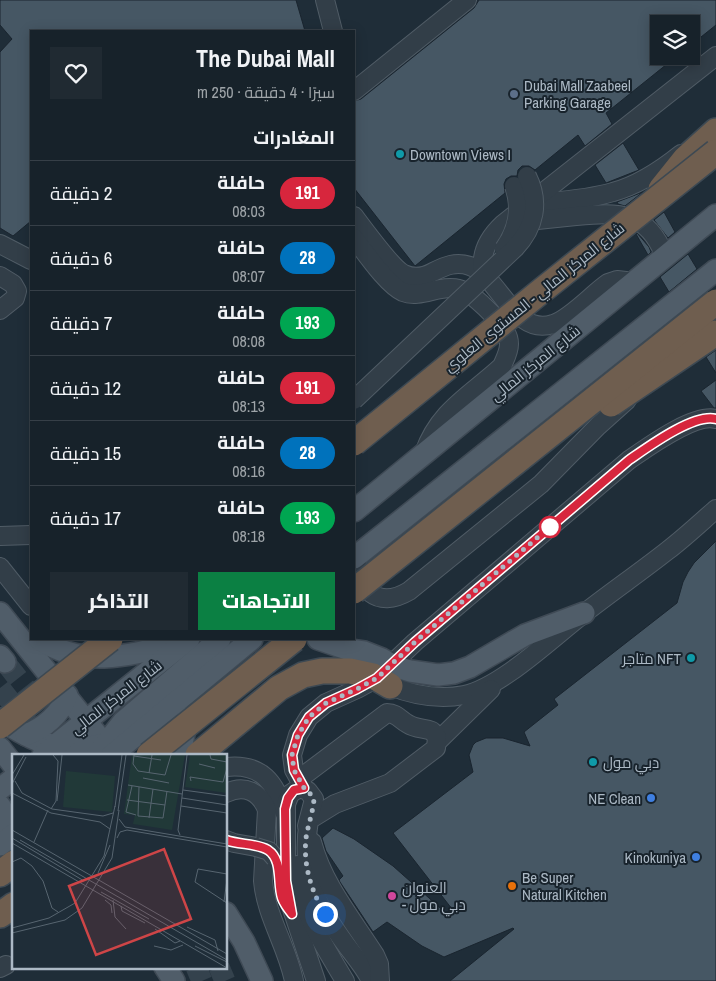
<!DOCTYPE html>
<html lang="ar">
<head>
<meta charset="utf-8">
<style>
  :root { --surface:#17222a; --page:#202a32; --text:#f1f3f6; --muted:#9ea4a8; --line:#363f47; --accent:#0b8043 }
  body { margin:0; font-family:"Archivo Narrow",Cairo,sans-serif; background:var(--page); color:var(--text); direction:rtl; height:100vh; display:flex; flex-direction:column; font-size:19px; white-space:nowrap }
  * { box-sizing:border-box; margin:0 }
  p { font-size:16px; color:var(--muted) }
  .icon { flex:none; width:28px; height:28px; fill:none; stroke:currentColor; stroke-width:2; stroke-linecap:round; stroke-linejoin:round }
  .map { position:relative; flex:1; overflow:hidden; direction:ltr }
  .drawer { position:absolute; left:30px; top:30px; width:325px; height:610px; display:flex; flex-direction:column; background:var(--surface); border-radius:0px; box-shadow:0 2px 12px #0003,0 0 0 1px var(--line); direction:rtl }
  .drawer>* { flex:none }
  .badge { padding:0 10px; border-radius:16px; font-size:18px; line-height:32px }
  .tools { position:absolute; left:650px; top:15px; display:grid; gap:10px }
  .tools a { display:grid; place-items:center; width:50px; height:50px; border-radius:0px; background:var(--surface); box-shadow:0 2px 12px #0003,0 0 0 1px var(--line); font-size:25px }
  .you { position:absolute; width:25px; height:25px; margin:-12px; border:4px solid #fff; border-radius:50%; background:#1a73e8; box-shadow:0 0 0 8px #1a73e833 }
  .map>.badge { position:absolute; translate:-50% -50%; box-shadow:0 0 0 2px #fff }
  h2 { padding:0 20px; font-size:19px; line-height:45px }
  .round { display:grid; place-items:center; flex:none; width:52px; height:52px; border-radius:0px; background:var(--page) }
  .overview { display:flex; align-items:center; justify-content:space-between; height:85px; padding:0 20px }
  h1 { font-size:24px; font-weight:800; line-height:38px }
  .primary-button { display:flex; gap:10px; margin-top:auto; padding:10px 20px }
  .primary-button a { flex:1; height:58px; border-radius:0px; background:var(--accent); color:#fff; font-size:20px; font-weight:800; line-height:58px; text-align:center }
  .primary-button a+a { background:var(--page); color:var(--text) }
  ul { padding:0; list-style:none }
  li { display:flex; align-items:center; gap:15px; height:65px; padding:0 20px; border-top:1px solid var(--line) }
  li div { flex:1 }
  li b { display:block; font-size:19px }
  li em { font-style:normal }
  li .badge { min-width:55px; font-weight:700; text-align:center }
  .map>svg:first-child { display:block }
  .building { fill:#465764; stroke:#1a252f }
  .lines { fill:none; stroke-linecap:round; stroke-linejoin:round }
  .major-tunnel { stroke:#34424d; stroke-width:21; stroke-dasharray:21 11; stroke-linecap:butt }
  .minor-casing { stroke:#505c66; stroke-width:20 }
  .major-casing { stroke:#3f4a55; stroke-width:24 }
  .highway-casing { stroke:#3d4953; stroke-width:28 }
  .minor { stroke:#323e48; stroke-width:18 }
  .major { stroke:#505d69; stroke-width:21 }
  .highway { stroke:#6f5e4f; stroke-width:25 }
  .minor-bridge-casing { stroke:#505c66; stroke-width:20; stroke-linecap:butt }
  .highway-bridge-casing { stroke:#3d4953; stroke-width:28; stroke-linecap:butt }
  .minor-bridge { stroke:#323e48; stroke-width:18 }
  .highway-bridge { stroke:#6f5e4f; stroke-width:25 }
  .line-casing { stroke:#fff; stroke-width:11 }
  .line { stroke:#d7263d; stroke-width:8 }
  .walk { stroke:#acb9c5; stroke-width:5; stroke-dasharray:0 9 }
  .service-dot { fill:#5c6f8a; stroke:#18232c; stroke-width:2 }
  .culture-dot { fill:#0f9aa8; stroke:#18232c; stroke-width:2 }
  .stop-dot { fill:#fff; stroke:#d7263d; stroke-width:2.5 }
  .shop-dot { fill:#3f7fe0; stroke:#18232c; stroke-width:2 }
  .food-dot { fill:#e8710a; stroke:#18232c; stroke-width:2 }
  .hotel-dot { fill:#d1479c; stroke:#18232c; stroke-width:2 }
  .labels { text-anchor:middle; dominant-baseline:central; stroke-width:4; stroke-linejoin:round; paint-order:stroke }
  .poi-label { font-size:15px; fill:#acb9c5; stroke:#18232c; text-anchor:start }
  .street-label { font-size:15px; fill:#acb9c5; stroke:#18232c }
  .inset-road { fill:none; stroke:#576570; stroke-width:1 }
  .view { fill:#ce4547; fill-opacity:0.15; stroke:#ce4547; stroke-width:2.5 }
  .inset-edge { fill:none; stroke:#acb9c5; stroke-width:2.5 }
</style>
</head>
<body>
<div class="map">
<svg width="716" height="981" viewBox="0 0 716 981">
  <rect width="100%" height="100%" fill="#1f2d38"/>
  <g class="building">
    <polygon points="0,0 296,0 305,31 31,31 31,221 13,236 0,228 0,52 12,39 0,25"/>
    <polygon points="479,0 716,0 716,25 691,45 691,24 659,24 659,56 677,56 606,113 612,124 585,146 578,135 535,170 529,166 522,166 518,170 517,176 511,176 506,179 504,184 505,193 415,266 354,188 354,101 361,99 474,8"/>
    <polygon points="623,143 639,170 606,183 595,165"/>
    <polygon points="643,192 625,206 618,204 617,202"/>
    <polygon points="664,212 675,232 668,238 654,220"/>
    <polygon points="637,233 649,247 651,252 648,255 636,234"/>
    <polygon points="688,254 697,269 669,292 660,277"/>
    <polygon points="716,350 716,373 706,357"/>
    <polygon points="716,380 716,408 714,408 701,391"/>
    <polygon points="716,541 716,981 450,981 514,929 513,928 444,957 422,946 387,922 373,932 340,882 339,880 343,876 326,851 322,838 333,828 354,839 393,866 447,914 452,909 393,833 473,772 469,755 473,745 476,742 486,738 503,738 530,746 524,732 558,705 554,699 677,603 683,582 688,572 694,563"/>
  </g>
  <g class="lines">
    <g class="major-tunnel">
      <polyline points="5,662 77,753"/>
      <polyline points="0,688 29,725"/>
      <polyline points="196,967 202,981"/>
      <polyline points="219,967 225,981"/>
    </g>
    <g class="minor-casing">
      <g id="minor">
        <polyline points="325,0 333,31"/>
        <polyline points="354,91 467,0"/>
        <path d="M 528,204 C 556,201 586,200 613,192 C 639,185 661,170 681,154"/>
        <path d="M 354,216 C 363,228 393,269 404,274 C 414,279 424,277 433,272 C 445,266 456,261 470,266 C 500,277 514,337 553,324 C 570,319 592,294 608,283 L 617,280 L 635,282"/>
        <path d="M 518,222 C 538,220 557,218 576,216 C 619,212 648,211 665,257"/>
        <path d="M 354,238 C 365,252 387,285 403,292 C 421,299 440,284 459,289 C 472,292 501,321 506,333 C 508,336 509,341 509,344 C 509,352 505,359 502,366 C 471,395 439,410 424,453"/>
        <polyline points="0,244 31,260"/>
        <path d="M 484,275 C 479,254 488,238 503,224 L 716,56"/>
        <polyline points="0,276 13,284 17,291 15,298 0,310"/>
        <polyline points="0,536 31,535"/>
        <path d="M 356,556 C 357,589 377,610 409,591 L 541,484 L 598,426 L 627,400"/>
        <polyline points="0,567 31,606"/>
        <path d="M 390,686 C 413,695 439,700 464,695 C 500,688 552,638 582,615 C 610,593 639,573 667,551 C 684,538 700,523 716,509"/>
        <polyline points="438,741 491,689"/>
        <path d="M 226,767 C 262,763 276,783 285,814"/>
        <path d="M 299,779 L 387,713 C 397,713 400,720 408,724 C 416,729 424,728 432,731 L 437,737 L 436,748 L 390,783 L 335,804 L 309,820 C 300,874 315,903 347,946 C 355,957 365,968 371,981"/>
        <path d="M 304,788 L 294,770 L 292,755 L 298,735 L 309,717 L 326,703 L 357,689 L 377,678 L 415,642 L 629,460 C 648,447 694,413 716,419"/>
        <path d="M 226,793 C 245,784 260,792 267,810 L 263,881 C 266,916 287,946 294,981"/>
        <polyline points="307,826 314,799 308,791 299,788 290,794 286,804 286,881 289,900 316,981"/>
        <polyline points="226,840 234,843 256,847"/>
        <path d="M 312,842 C 323,884 352,919 375,955 L 379,964 L 380,981"/>
        <path d="M 297,865 C 298,908 324,945 345,981"/>
        <polyline points="0,968 6,965"/>
      </g>
    </g>
    <g class="major-casing">
      <g id="major">
        <polyline points="354,511 716,215"/>
        <polyline points="354,558 716,270"/>
        <polyline points="0,613 113,755"/>
        <path d="M 39,639 C 84,669 131,655 179,643"/>
        <polyline points="318,639 350,650 364,652 382,659 394,666 410,671 438,675 454,673 470,667 525,635 584,613"/>
        <polyline points="0,656 5,662"/>
        <path d="M 0,719 C 38,746 67,755 112,742"/>
        <path d="M 26,735 C 44,728 61,714 67,695"/>
        <polyline points="0,748 14,766"/>
        <polyline points="43,755 189,639"/>
        <polyline points="97,755 123,722 220,639"/>
        <polyline points="112,755 252,639"/>
        <polyline points="180,755 187,718"/>
        <polyline points="0,789 14,778"/>
        <polyline points="0,806 4,814 0,822"/>
        <polyline points="0,845 14,834"/>
        <polyline points="226,913 244,942 262,981"/>
        <polyline points="165,967 174,981"/>
      </g>
    </g>
    <g class="highway-casing">
      <g id="highway">
        <polyline points="661,189 685,159 716,131"/>
        <polyline points="198,755 279,688 303,675 322,671 350,671 373,676 390,686"/>
        <polyline points="0,874 14,863"/>
        <polyline points="0,915 14,905"/>
      </g>
    </g>
    <use href="#minor" class="minor"/>
    <use href="#major" class="major"/>
    <use href="#highway" class="highway"/>
    <g class="minor-bridge-casing">
      <g id="minor-bridge">
        <path d="M 504,249 C 518,229 522,209 514,186"/>
        <path d="M 354,400 L 515,248 C 535,227 540,202 527,176"/>
        <polyline points="256,847 269,851 275,858"/>
      </g>
    </g>
    <g class="highway-bridge-casing">
      <g id="highway-bridge">
        <polyline points="611,404 716,333"/>
        <polyline points="354,443 540,292 716,152"/>
        <polyline points="354,591 716,302"/>
        <polyline points="0,726 110,639"/>
        <polyline points="149,755 294,639"/>
      </g>
    </g>
    <use href="#minor-bridge" class="minor-bridge"/>
    <use href="#highway-bridge" class="highway-bridge"/>
  </g>
  <g class="lines">
    <g class="line-casing">
      <path id="line" d="M 226,840 C 239,845 256,843 268,850 C 283,860 277,883 282,898 C 284,904 288,909 292,914 L 286,881 L 285,809 L 288,798 L 294,790 L 304,788 L 294,770 L 292,755 L 298,735 L 309,717 L 326,703 L 357,689 L 377,678 L 415,642 L 629,460 C 648,447 694,413 716,419"/>
    </g>
    <use href="#line" class="line"/>
    <path class="walk" d="M 325,914 C 311,891 303,864 306,838 C 308,825 313,812 314,799 L 308,791 L 304,788 L 294,770 L 292,755 L 298,735 L 309,717 L 326,703 L 357,689 L 377,678 L 415,642 L 551,526 L 550,527"/>
  </g>
  <circle class="service-dot" cx="514" cy="94" r="5"/>
  <g class="culture-dot">
    <circle cx="400" cy="154" r="5"/>
    <circle cx="691" cy="658" r="5"/>
    <circle cx="593" cy="762" r="5"/>
  </g>
  <circle class="stop-dot" cx="550" cy="527" r="10"/>
  <g class="shop-dot">
    <circle cx="651" cy="798" r="5"/>
    <circle cx="696" cy="857" r="5"/>
  </g>
  <circle class="food-dot" cx="512" cy="886" r="5"/>
  <circle class="hotel-dot" cx="392" cy="896" r="5"/>
  <g class="labels">
    <g class="poi-label">
      <text x="524" y="85">Dubai Mall Zaabeel<tspan x="524" dy="17">Parking Garage</tspan></text>
      <text x="410" y="154">Downtown Views I</text>
      <text x="681" y="658" text-anchor="end">متاجر NFT</text>
      <text x="603" y="762">دبي مول</text>
      <text x="641" y="798" text-anchor="end">NE Clean</text>
      <text x="686" y="857" text-anchor="end">Kinokuniya</text>
      <text x="522" y="877">Be Super<tspan x="522" dy="17">Natural Kitchen</tspan></text>
      <text x="402" y="887">العنوان<tspan x="402" dy="17">- دبي مول</tspan></text>
    </g>
    <g class="street-label">
      <text transform="translate(534 297) rotate(-39)">شارع المركز المالي - المستوى العلوي</text>
      <text transform="translate(535 363) rotate(-39)">شارع المركز المالي</text>
      <text transform="translate(116 697) rotate(-38)">شارع المركز المالي</text>
    </g>
  </g>
  <g transform="translate(12 754)">
    <rect width="215" height="215" fill="#1f2d38"/>
    <path d="M 120,1 L 173,1 L 160,76 L 121,70 L 123,61 L 112,60 ZM 178,1 L 215,1 L 215,39 L 173,33 ZM 54,17 L 103,22 L 100,58 L 51,53 Z" fill="#213938"/>
    <path class="inset-road" d="M 122,1 L 121,10 L 126,17 L 153,21 L 159,1M 198,1 L 199,5 L 215,8M 122,2 L 149,6M 187,10 L 203,14M 137,19 L 140,1M 0,21 L 12,1M 131,24 L 157,29M 3,27 L 10,39 L 40,55 L 91,62 L 101,59M 179,27 L 178,23 L 211,28 L 215,14M 0,30 L 14,3M 116,31 L 170,40M 120,32 L 114,58 L 124,61M 127,33 L 126,62 L 151,64 L 155,37M 171,36 L 215,42M 0,39 L 39,59 L 88,68 L 98,75M 170,44 L 215,51M 115,46 L 153,51M 45,47 L 50,1M 169,52 L 215,59M 103,53 L 110,1M 39,55 L 44,47 L 46,7 L 41,1M 106,57 L 114,1M 137,64 L 141,35M 107,65 L 113,73 L 215,90M 0,76 L 215,200M 168,81 L 166,76 L 175,1M 0,84 L 72,127M 105,84 L 108,78 L 115,76 L 215,93M 8,86 L 215,206M 22,88 L 36,56M 0,89 L 215,214M 214,90 L 215,69M 0,108 L 9,104 L 20,112 L 31,127 L 40,154 L 46,158M 86,119 L 98,91M 215,120 L 186,115 L 183,128 L 215,149M 89,138 L 137,165M 93,146 L 99,151 L 100,159M 101,146 L 103,163 L 114,175M 212,148 L 215,125M 109,152 L 110,157 L 133,169M 175,173 L 203,186 L 206,197M 0,174 L 37,164 L 63,149 L 92,102 L 103,52M 143,175 L 163,189 L 168,187M 0,179 L 53,166 L 70,154 L 100,104 L 107,56M 142,192 L 159,196 L 171,191M 183,192 L 215,208"/>
    <path class="view" d="M 152,95 L 179,165 L 84,201 L 57,132 Z"/>
    <rect width="215" height="215" class="inset-edge"/>
  </g>
</svg>
<div class="tools">
<a><svg class="icon" aria-label="layers" viewBox="0 0 24 24"><path d="M12 4l9 5-9 5-9-5zM3 14l9 5 9-5"/></svg></a>
</div>
<div class="you" style="left:325px;top:914px"></div>
<section class="drawer">
<div class="overview"><div><h1>The Dubai Mall</h1><p>سيرًا · 4 دقيقة · 250 m</p></div><a class="round"><svg class="icon" aria-label="heart" viewBox="0 0 24 24"><path d="M12 20l-8-8c-3-5 5-10 8-4 3-6 11-1 8 4z"/></svg></a></div>
<h2>المغادرات</h2>
<ul>
<li><span class="badge" style="background:#d7263d;color:#fff">191</span><div><b>حافلة</b><p>08:03</p></div><em>2 دقيقة</em></li>
<li><span class="badge" style="background:#0072bc;color:#fff">28</span><div><b>حافلة</b><p>08:07</p></div><em>6 دقيقة</em></li>
<li><span class="badge" style="background:#00a651;color:#fff">193</span><div><b>حافلة</b><p>08:08</p></div><em>7 دقيقة</em></li>
<li><span class="badge" style="background:#d7263d;color:#fff">191</span><div><b>حافلة</b><p>08:13</p></div><em>12 دقيقة</em></li>
<li><span class="badge" style="background:#0072bc;color:#fff">28</span><div><b>حافلة</b><p>08:16</p></div><em>15 دقيقة</em></li>
<li><span class="badge" style="background:#00a651;color:#fff">193</span><div><b>حافلة</b><p>08:18</p></div><em>17 دقيقة</em></li>
</ul>
<div class="primary-button"><a>الاتجاهات</a><a>التذاكر</a></div>
</section>
</div>
</body>
</html>
